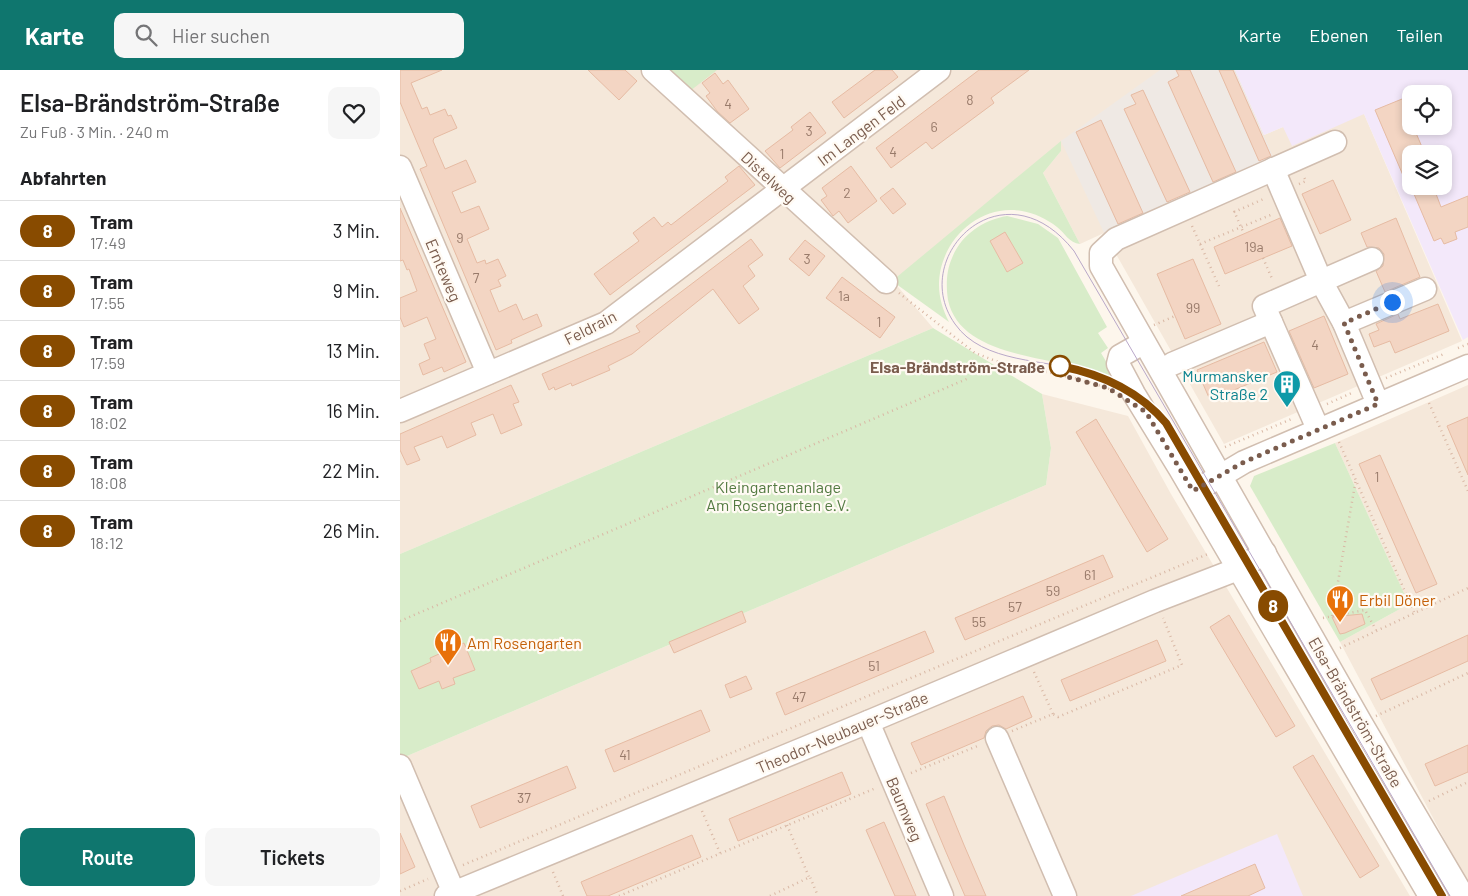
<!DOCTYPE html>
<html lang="de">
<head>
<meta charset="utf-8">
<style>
  :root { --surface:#fff; --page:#f6f6f6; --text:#202124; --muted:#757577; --line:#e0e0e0; --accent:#0f766e }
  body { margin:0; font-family:Barlow,sans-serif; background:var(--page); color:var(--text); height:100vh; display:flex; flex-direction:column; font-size:19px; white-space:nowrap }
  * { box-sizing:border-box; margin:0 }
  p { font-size:16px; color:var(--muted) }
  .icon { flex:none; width:28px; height:28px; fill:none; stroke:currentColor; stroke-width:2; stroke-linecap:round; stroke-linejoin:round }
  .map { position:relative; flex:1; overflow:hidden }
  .drawer { display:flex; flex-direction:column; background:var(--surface); width:400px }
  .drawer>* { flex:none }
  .badge { padding:0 10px; border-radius:16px; font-size:18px; line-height:32px }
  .controls { position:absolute; left:1002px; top:15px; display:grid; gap:10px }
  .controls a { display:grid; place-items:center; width:50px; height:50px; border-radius:10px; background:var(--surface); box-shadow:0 2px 8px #0003; font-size:25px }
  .you { position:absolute; width:25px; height:25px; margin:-12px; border:4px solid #fff; border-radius:50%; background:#1a73e8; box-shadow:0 0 0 8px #1a73e833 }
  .map>.badge { position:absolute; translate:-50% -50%; box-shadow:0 0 0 2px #fff }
  h2 { padding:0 20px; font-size:19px; line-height:45px }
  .round { display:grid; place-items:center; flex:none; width:52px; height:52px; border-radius:10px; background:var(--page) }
  .summary { display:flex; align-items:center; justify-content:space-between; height:85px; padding:0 20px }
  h1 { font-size:24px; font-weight:600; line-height:38px }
  .button { display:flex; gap:10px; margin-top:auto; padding:10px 20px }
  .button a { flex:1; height:58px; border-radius:10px; background:var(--accent); color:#fff; font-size:20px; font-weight:600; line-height:58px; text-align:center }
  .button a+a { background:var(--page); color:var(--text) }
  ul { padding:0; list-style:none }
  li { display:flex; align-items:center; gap:15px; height:60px; padding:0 20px; border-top:1px solid var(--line) }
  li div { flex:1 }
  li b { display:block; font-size:19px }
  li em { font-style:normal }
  li .badge { min-width:55px; font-weight:700; text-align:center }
  header { display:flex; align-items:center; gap:30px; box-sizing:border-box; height:70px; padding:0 25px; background:var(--accent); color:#fff }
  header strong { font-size:24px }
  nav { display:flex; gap:28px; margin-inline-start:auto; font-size:18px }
  .search { width:350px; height:45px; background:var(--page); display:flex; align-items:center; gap:12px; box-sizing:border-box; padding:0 18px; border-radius:10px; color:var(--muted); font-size:19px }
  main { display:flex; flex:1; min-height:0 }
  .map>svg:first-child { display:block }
  .residential { fill:#f5e8da }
  .industrial { fill:#efe9e4 }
  .education { fill:#f3e8fa; fill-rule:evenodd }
  .green { fill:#d8ecc9 }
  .building { fill:#f3d5c3; stroke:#e6bba3 }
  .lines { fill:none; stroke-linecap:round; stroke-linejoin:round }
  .minor-casing { stroke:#d1beb0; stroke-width:25 }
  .path { stroke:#d9b8a5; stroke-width:2.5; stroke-dasharray:1 4; stroke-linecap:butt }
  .minor { stroke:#fff; stroke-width:22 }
  .tram { stroke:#b9a8c9; stroke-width:1 }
  .line-casing { stroke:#fff; stroke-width:11 }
  .line { stroke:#884b00; stroke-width:8 }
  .walk { stroke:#7a5c4d; stroke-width:5; stroke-dasharray:0 9 }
  .stop-dot { fill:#fff; stroke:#884b00; stroke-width:2.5 }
  .labels { text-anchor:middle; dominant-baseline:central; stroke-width:4.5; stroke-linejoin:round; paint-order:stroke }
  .number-label { font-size:14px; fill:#987a6a }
  .street-label { font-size:16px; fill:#7a5c4d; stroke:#fffaf3 }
  .stop-label { font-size:16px; font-weight:bold; fill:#7a5c4d; stroke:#fffaf3; text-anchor:end }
  .culture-label { font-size:16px; fill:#0d838f; stroke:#fffaf3; text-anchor:end }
  .park-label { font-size:16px; fill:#537a41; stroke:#fffaf3 }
  .food-label { font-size:16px; fill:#c56008; stroke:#fffaf3; text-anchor:start }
</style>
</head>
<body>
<header>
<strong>Karte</strong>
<div class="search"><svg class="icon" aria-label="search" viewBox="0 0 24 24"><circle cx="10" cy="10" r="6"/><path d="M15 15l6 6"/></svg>Hier suchen</div>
<nav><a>Karte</a><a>Ebenen</a><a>Teilen</a></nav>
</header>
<main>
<section class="drawer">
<div class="summary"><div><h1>Elsa-Brändström-Straße</h1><p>Zu Fuß · 3 Min. · 240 m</p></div><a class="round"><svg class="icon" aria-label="heart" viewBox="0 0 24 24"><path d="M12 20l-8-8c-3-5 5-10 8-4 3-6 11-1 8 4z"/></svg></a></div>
<h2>Abfahrten</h2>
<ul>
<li><span class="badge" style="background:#884b00;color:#fff">8</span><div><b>Tram</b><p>17:49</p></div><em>3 Min.</em></li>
<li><span class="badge" style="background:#884b00;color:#fff">8</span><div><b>Tram</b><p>17:55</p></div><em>9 Min.</em></li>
<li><span class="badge" style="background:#884b00;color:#fff">8</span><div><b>Tram</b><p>17:59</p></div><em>13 Min.</em></li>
<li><span class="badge" style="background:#884b00;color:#fff">8</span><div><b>Tram</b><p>18:02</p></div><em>16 Min.</em></li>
<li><span class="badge" style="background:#884b00;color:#fff">8</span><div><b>Tram</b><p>18:08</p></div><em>22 Min.</em></li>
<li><span class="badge" style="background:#884b00;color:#fff">8</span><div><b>Tram</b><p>18:12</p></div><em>26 Min.</em></li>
</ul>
<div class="button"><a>Route</a><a>Tickets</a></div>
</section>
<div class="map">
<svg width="1068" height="826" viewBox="0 0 1068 826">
  <rect width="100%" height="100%" fill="#fdf6ec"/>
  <g class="residential">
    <polygon points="0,0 835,0 864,65 883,57 964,44 1062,271 824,374 704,163 680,174 643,103 661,81 493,211 533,258 0,484"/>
    <polygon points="1068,315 1068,814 940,572 1009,534 935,373"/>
    <polygon points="642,324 728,346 771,424 1010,826 0,826 0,689 646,415 651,378"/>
  </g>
  <polygon class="industrial" points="760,0 835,0 875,91 706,167 661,71"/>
  <g class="education">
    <path d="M 835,0 L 1068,0 L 1068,267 L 1063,270 L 964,44 L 892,76 L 883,57 L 864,65 ZM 1011,24 L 1044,24 L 1044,56 L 1011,56 ZM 1011,84 L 1044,84 L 1044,116 L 1011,116 Z"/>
    <polygon points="877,764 903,826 731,826"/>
  </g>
  <g class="green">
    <polygon points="267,0 317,0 290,21"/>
    <path d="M 661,71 L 661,81 L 643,103 L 680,174 C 669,173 665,163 657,157 C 647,149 634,143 622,141 C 578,133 539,172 539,215 C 539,228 543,240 549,252 L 492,211 Z"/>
    <path d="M 607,146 L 638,154 L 658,168 L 707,257 L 698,263 L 708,278 L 701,283 L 710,298 L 709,306 C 661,286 561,291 548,230 C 546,217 546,201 552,188 C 561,165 583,150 607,146 Z"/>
    <polygon points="533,258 642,324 651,378 646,415 0,689 0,484"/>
    <polygon points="935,373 1009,534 940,572 850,416 854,406"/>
  </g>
  <g class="building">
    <polygon points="0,0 42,0 11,13 22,39 27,37 30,45 45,39 48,46 51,45 57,58 34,68 33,71 45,99 66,90 76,112 52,122 61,143 79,136 89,159 67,169 77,193 85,190 86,194 98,189 106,206 98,210 101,216 90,220 99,242 116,234 123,250 137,244 142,256 111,270 112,273 96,280 20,99 27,96 0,32"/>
    <polygon points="188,0 225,0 237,11 219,30"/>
    <polygon points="475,0 492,0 498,7 444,48 432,32"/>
    <polygon points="579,0 629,0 591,28 594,33 532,79 526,72 491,98 476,78"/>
    <polygon points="776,0 790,0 836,102 813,112 768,12 779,6"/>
    <polygon points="819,0 833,0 871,86 859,91"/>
    <polygon points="315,3 323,14 328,10 349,39 330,53 317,41 306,26 310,23 302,13"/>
    <polygon points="743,20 790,122 767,132 724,39 736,34 731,25"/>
    <polygon points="1002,29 1011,56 1013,56 1025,84 1011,84 1011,116 1033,116 1041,137 1068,126 1068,157 1055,162 1057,169 1044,174 1041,168 1034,171 1011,117 1011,124 975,40"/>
    <polygon points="410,42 426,63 380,98 365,81 393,60 391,57"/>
    <polygon points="701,50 743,143 718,154 676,62"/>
    <polygon points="339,96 355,115 210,225 194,204 239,171 233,163 254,147 262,157 268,152 271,155 328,111 325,107"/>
    <polygon points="451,96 477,131 448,153 439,141 433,146 421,130 427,126 422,118"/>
    <polygon points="933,110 951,150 920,164 902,124"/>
    <polygon points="493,118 506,134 493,144 480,128"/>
    <polygon points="0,138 66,292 44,302 42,297 23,305 19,294 30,289 24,274 36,269 27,247 4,257 0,247 0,228 17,221 9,199 7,200 3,190 0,191"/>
    <polygon points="880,148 892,176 825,204 814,177"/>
    <polygon points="996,148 1020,207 985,222 976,201 983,196 984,184 979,178 967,177 961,163"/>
    <polygon points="605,162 623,193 607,202 590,171"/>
    <polygon points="351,169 363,185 348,196 355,206 343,216 359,239 339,254 313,219 232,284 208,296 210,300 172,316 171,313 155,320 154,317 149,320 142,304 240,262 236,256"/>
    <polygon points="405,170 425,186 409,206 389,189"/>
    <polygon points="793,189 821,254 785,269 757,204"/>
    <polygon points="442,207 495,247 480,268 426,228"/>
    <polygon points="1038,234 1049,261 995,283 990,271 974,277 969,264 979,260 976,254 998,244 1000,249"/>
    <polygon points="924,246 948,304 914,318 889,261"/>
    <polygon points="864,272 877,302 810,330 797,300"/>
    <polygon points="111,315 119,332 113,334 122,355 101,364 93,344 71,353 76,365 47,378 42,366 14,377 20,390 7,395 0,380 0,364"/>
    <polygon points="1068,347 1068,405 1047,356"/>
    <polygon points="696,349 768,469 747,482 676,362"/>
    <polygon points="980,385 1037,514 1016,523 959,394"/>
    <polygon points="703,485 713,507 565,570 555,548"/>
    <polygon points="342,541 346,552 274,583 269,572"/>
    <polygon points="962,544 965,554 945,563 940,564 932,547"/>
    <polygon points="829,545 895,656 876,667 810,557"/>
    <polygon points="525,561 534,582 385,645 376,623"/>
    <polygon points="1068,565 1068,591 981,630 971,609"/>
    <polygon points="757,570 766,591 670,631 661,610"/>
    <polygon points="64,573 75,600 53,608 55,614 42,619 39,611 19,619 11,601 31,592 30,588"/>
    <polygon points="346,606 352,619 330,628 325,615"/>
    <polygon points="623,626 632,647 606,659 599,655 592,656 586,661 584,668 521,695 511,673"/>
    <polygon points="301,640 310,661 214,702 205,680"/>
    <polygon points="1068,675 1068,702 1035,716 1025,694"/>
    <polygon points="913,685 979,796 960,808 893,697"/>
    <polygon points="167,696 176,718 80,758 71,736"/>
    <polygon points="442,702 451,724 338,771 329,749"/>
    <polygon points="544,726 564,775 586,826 565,826 546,782 526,734"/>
    <polygon points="484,752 510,812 516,826 495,826 487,808 466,760"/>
    <polygon points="0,763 15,797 0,804"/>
    <polygon points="292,765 301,787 208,826 187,826 181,812"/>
    <polygon points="855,794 865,818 848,826 781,826"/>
  </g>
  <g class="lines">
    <g class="minor-casing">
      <g id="minor">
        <polyline points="253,0 486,212"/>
        <polyline points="935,72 716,169 701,183 701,196 961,653 1063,826"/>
        <polyline points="0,97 88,303"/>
        <polyline points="873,99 921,211 944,253 978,334"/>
        <polyline points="944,253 1025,219"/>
        <polyline points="743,273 720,286 718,294 734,324 780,399 1030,826"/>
        <polyline points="772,294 871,252"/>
        <polyline points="0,341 206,253 539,0"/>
        <polyline points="918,359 864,236 972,189"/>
        <polyline points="807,414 844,392 1068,296"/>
        <polyline points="468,652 542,826"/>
        <polyline points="597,668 665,826"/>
        <polyline points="0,696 54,823"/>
        <polyline points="46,826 468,652 755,531 838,499 865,483"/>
      </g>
    </g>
    <g class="path">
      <polyline points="899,114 906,111 904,107"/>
      <polyline points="834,141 844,164"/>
      <polyline points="834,142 866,128"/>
      <polyline points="792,156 819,216"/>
      <polyline points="800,174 873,144"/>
      <polyline points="863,188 873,211"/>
      <polyline points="499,223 575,283 596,291 679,309 710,319"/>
      <polyline points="754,255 775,246"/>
      <polyline points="1058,278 1068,274"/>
      <polyline points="986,308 1044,284"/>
      <polyline points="1029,333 1068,421"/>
      <polyline points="927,334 954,322"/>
      <polyline points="939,372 1014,542"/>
      <polyline points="825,377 894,348"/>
      <polyline points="932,546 956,409"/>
      <polyline points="923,548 965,540 976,560"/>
      <polyline points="0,551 569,308"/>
      <polyline points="940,578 1068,518"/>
      <polyline points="634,602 653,644"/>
      <polyline points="976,646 1068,603"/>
      <polyline points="612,661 653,644 658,647 782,595 763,548"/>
      <polyline points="511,703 580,675"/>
      <polyline points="1029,731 1068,712"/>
      <polyline points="302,741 320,783"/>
      <polyline points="387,755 409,807"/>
      <polyline points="63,795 808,484"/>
      <polyline points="153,802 163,826"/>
      <polyline points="0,821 28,809"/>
      <polyline points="219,826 476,718"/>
      <polyline points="370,826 410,807 418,826"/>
    </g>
    <use href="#minor" class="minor"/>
    <path class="tram" d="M 1042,826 L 766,353 C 745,329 717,311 687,302 C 646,289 583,294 555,254 C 507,187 603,91 674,181 L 1050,826"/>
  </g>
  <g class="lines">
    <g class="line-casing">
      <path id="line" d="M 660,296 C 701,304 738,320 766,353 L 1042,826"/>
    </g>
    <use href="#line" class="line"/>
    <polyline class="walk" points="660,296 661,305 708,318 746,342 793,421 844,392 978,334 944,253 992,232"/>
  </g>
  <defs>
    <g id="building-pin" transform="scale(1.4375)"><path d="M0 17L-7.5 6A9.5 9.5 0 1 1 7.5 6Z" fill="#0f9aa8" stroke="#fffaf3"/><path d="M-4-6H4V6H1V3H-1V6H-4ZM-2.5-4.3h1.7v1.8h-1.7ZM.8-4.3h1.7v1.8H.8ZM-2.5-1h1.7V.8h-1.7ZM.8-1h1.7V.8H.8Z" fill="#fff"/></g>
    <g id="restaurant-pin" transform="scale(1.4375)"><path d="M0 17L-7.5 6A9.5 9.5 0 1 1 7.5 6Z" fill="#e8710a" stroke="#fffaf3"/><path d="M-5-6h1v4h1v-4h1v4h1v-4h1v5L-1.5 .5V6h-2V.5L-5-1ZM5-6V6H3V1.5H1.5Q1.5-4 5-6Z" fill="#fff"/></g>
  </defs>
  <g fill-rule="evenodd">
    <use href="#building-pin" x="887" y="314"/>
    <use href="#restaurant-pin" x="940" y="529"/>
    <use href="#restaurant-pin" x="48" y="572"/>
  </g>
  <circle class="stop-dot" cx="660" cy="296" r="10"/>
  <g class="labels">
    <g class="number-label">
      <text x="570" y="29">8</text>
      <text x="328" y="33">4</text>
      <text x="534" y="56">6</text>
      <text x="409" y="60">3</text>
      <text x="493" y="81">4</text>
      <text x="382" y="83">1</text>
      <text x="447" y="122">2</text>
      <text x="60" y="167">9</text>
      <text x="854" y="176">19a</text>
      <text x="407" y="188">3</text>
      <text x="76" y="207">7</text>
      <text x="444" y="225">1a</text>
      <text x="793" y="237">99</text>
      <text x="479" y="251">1</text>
      <text x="915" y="274">4</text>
      <text x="977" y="406">1</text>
      <text x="690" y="504">61</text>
      <text x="653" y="520">59</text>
      <text x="615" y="536">57</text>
      <text x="579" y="551">55</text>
      <text x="474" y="595">51</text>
      <text x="399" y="626">47</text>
      <text x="225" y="684">41</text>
      <text x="124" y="727">37</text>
    </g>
    <g class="street-label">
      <text transform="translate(461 60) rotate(-37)">Im Langen Feld</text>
      <text transform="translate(369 107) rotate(43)">Distelweg</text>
      <text transform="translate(44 200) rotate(67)">Ernteweg</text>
      <text transform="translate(190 257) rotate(-27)">Feldrain</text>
      <text transform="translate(956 642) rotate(60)">Elsa-Brändström-Straße</text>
      <text transform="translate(442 662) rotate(-23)">Theodor-Neubauer-Straße</text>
      <text transform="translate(505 739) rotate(67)">Baumweg</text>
    </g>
    <g class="stop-label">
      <text x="645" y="296">Elsa-Brändström-Straße</text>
    </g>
    <g class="culture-label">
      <text x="868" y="305">Murmansker<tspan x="868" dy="18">Straße 2</tspan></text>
    </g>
    <g class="park-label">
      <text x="378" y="416">Kleingartenanlage<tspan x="378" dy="18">Am Rosengarten e.V.</tspan></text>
    </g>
    <g class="food-label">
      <text x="959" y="529">Erbil Döner</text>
      <text x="67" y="572">Am Rosengarten</text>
    </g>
  </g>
</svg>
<div class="controls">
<a><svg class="icon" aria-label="locate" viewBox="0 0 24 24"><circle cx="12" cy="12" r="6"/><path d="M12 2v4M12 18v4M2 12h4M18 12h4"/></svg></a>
<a><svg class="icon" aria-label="layers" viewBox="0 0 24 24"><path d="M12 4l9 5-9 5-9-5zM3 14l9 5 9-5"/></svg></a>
</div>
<div class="you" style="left:992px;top:232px"></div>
<b class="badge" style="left:873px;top:536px;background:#884b00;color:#fff">8</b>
</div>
</main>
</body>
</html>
